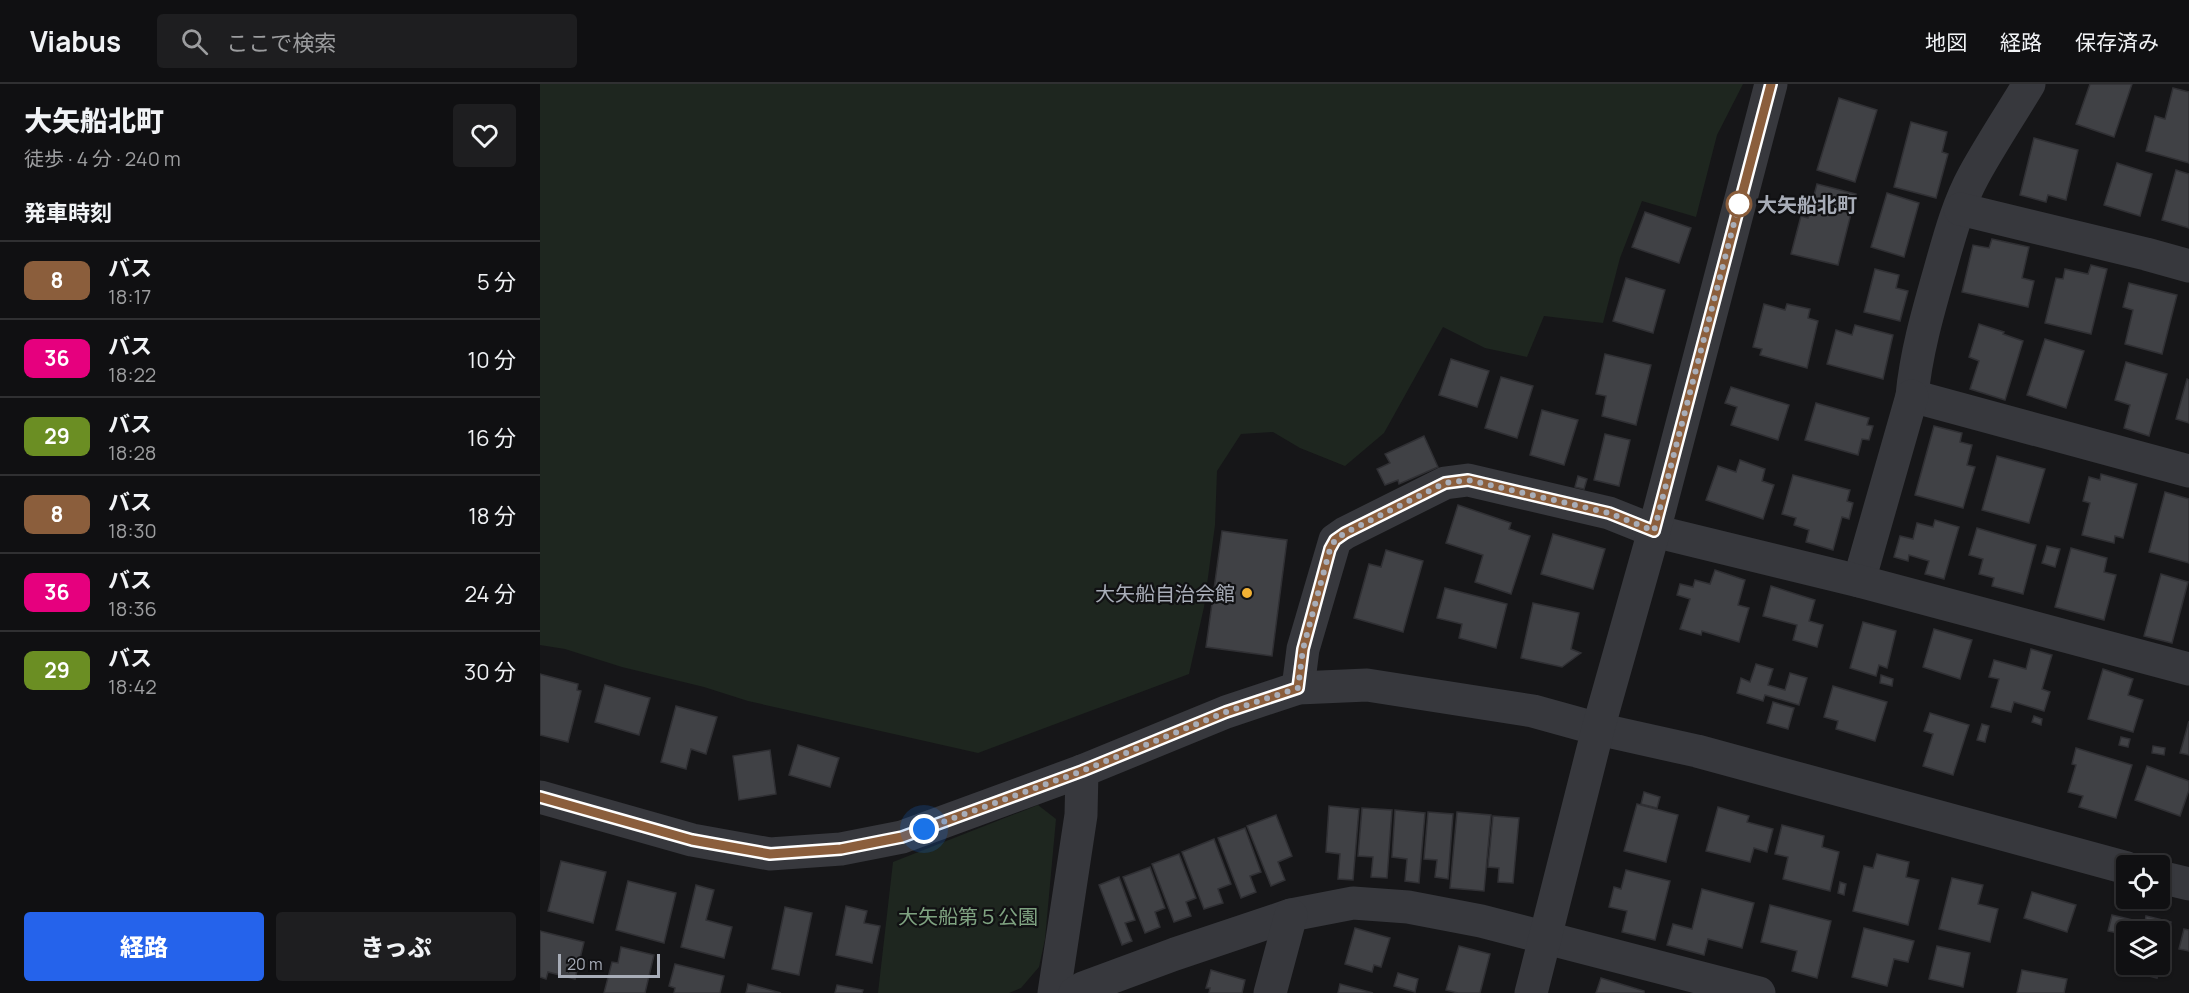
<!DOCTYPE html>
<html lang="ja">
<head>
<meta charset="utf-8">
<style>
  :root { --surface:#101012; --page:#1e1e20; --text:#f1f3f6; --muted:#9c9d9f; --line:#303032; --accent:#2563eb }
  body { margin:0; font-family:Manrope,"Noto Sans JP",sans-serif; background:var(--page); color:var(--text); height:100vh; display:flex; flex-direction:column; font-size:22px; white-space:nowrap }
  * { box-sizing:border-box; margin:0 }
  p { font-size:20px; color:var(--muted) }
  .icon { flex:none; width:33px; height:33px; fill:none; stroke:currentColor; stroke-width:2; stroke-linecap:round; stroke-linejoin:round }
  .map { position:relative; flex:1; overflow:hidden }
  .details { display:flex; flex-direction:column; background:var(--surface); width:540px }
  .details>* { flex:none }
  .badge { padding:0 12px; border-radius:9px; font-size:21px; line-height:39px }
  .buttons { position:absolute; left:1576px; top:771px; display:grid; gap:12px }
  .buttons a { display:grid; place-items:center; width:54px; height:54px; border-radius:6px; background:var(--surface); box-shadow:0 2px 4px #0004,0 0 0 2px var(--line); font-size:30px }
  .scale { position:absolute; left:18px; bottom:15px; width:102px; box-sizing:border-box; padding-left:6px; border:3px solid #a8adb8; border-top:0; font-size:16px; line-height:21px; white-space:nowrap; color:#a8adb8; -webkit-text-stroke:4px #111113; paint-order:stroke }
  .you { position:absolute; width:30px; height:30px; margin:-15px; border:4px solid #fff; border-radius:50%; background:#1a73e8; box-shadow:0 0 0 9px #1a73e833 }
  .map>.badge { position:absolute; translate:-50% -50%; box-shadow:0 0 0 3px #fff }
  h2 { padding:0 24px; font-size:22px; line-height:54px }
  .round { display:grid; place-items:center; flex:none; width:63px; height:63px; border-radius:6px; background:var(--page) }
  .head { display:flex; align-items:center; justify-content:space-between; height:102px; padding:0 24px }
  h1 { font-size:28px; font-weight:800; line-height:45px }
  .cta { display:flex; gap:12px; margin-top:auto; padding:12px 24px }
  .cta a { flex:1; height:69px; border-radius:6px; background:var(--accent); color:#fff; font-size:24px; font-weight:800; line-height:69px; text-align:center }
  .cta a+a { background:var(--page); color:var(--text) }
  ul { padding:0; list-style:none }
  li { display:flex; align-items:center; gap:18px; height:78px; padding:0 24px; border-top:2px solid var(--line) }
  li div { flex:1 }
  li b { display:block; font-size:22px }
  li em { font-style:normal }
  li .badge { min-width:66px; font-weight:700; text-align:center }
  header { display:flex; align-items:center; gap:36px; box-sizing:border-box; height:84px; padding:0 30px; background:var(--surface); border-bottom:2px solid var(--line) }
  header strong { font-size:28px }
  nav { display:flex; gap:33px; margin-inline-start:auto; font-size:21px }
  .search { width:420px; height:54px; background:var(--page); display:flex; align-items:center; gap:15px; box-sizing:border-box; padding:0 21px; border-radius:6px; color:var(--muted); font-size:22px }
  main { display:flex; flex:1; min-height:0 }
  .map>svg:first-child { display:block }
  .green { fill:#1e261f }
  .building { fill:#404145; stroke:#303034; stroke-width:1.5 }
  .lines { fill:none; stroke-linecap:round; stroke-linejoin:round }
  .minor { stroke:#37383d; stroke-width:33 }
  .line-casing { stroke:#fff; stroke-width:14 }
  .line { stroke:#8b5e3c; stroke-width:9 }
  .walk { stroke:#a8adb8; stroke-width:6; stroke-dasharray:0 10.8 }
  .stop-dot { fill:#fff; stroke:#8b5e3c; stroke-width:3 }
  .poi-dot { fill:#f2b134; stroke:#111113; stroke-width:2 }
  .labels { text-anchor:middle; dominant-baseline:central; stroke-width:4.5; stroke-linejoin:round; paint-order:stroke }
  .stop-label { font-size:20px; font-weight:bold; fill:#a8adb8; stroke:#111113; text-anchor:start }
  .poi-label { font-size:20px; fill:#a8adb8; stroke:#111113; text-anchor:end }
  .park-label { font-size:20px; fill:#7fa381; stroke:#111113 }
</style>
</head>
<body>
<header>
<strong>Viabus</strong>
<div class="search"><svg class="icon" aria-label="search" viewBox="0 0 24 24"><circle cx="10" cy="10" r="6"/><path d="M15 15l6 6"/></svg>ここで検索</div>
<nav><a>地図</a><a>経路</a><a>保存済み</a></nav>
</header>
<main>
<section class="details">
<div class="head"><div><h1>大矢船北町</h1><p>徒歩 · 4 分 · 240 m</p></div><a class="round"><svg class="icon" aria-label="heart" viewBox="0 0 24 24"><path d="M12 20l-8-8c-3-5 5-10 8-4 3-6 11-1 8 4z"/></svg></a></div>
<h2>発車時刻</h2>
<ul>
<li><span class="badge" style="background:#8b5e3c;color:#fff">8</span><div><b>バス</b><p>18:17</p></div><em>5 分</em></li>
<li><span class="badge" style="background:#e6007e;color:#fff">36</span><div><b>バス</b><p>18:22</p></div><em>10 分</em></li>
<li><span class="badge" style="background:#6b8e23;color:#fff">29</span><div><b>バス</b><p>18:28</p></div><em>16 分</em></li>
<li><span class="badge" style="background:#8b5e3c;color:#fff">8</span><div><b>バス</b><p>18:30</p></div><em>18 分</em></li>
<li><span class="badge" style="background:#e6007e;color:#fff">36</span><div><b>バス</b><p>18:36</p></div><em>24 分</em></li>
<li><span class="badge" style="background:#6b8e23;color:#fff">29</span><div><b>バス</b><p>18:42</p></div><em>30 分</em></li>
</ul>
<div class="cta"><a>経路</a><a>きっぷ</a></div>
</section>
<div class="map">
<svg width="1649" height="909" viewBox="0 0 1649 909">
  <rect width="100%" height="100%" fill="#161618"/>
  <g class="green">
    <polygon points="0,0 1203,0 1177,51 1156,133 1102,117 1080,174 1063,239 1004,232 987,273 945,264 903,243 844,349 805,382 760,364 733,348 701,350 677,387 675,441 664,523 649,590 438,669 208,617 164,603 82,583 25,565 0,561"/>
    <polygon points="498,721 516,735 505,855 499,883 481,904 469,909 338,909 353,778"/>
  </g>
  <g class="building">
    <polygon points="1550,0 1592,0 1574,53 1536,40"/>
    <polygon points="1633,4 1649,8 1649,79 1606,67 1615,32 1625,35"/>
    <polygon points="1299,14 1337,26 1315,98 1277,86"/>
    <polygon points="1371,38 1407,48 1402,68 1408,70 1396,114 1354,103"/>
    <polygon points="1494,54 1538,66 1526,116 1508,111 1506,118 1480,111"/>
    <polygon points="1577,79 1612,90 1600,132 1564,121"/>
    <polygon points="1636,86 1649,90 1649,144 1622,136"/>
    <polygon points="1277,100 1316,110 1298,181 1251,170 1261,132 1268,134"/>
    <polygon points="1347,109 1379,119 1364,173 1331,163"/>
    <polygon points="1105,128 1151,144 1139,179 1092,163"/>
    <polygon points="1452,155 1489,163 1482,194 1494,197 1488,223 1422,208 1433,161 1449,164"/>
    <polygon points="1551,181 1567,185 1551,250 1505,239 1516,194 1523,195 1525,185 1548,190"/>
    <polygon points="1335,185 1359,191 1356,204 1368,207 1360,237 1324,228"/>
    <polygon points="1086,194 1125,206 1113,249 1073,237"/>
    <polygon points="1589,199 1637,211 1622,270 1585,260 1593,226 1583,223"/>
    <polygon points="1224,220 1245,226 1247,220 1270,225 1268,234 1278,237 1267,284 1220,271 1222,265 1213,263"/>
    <polygon points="1439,240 1464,248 1463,250 1483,257 1465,316 1430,305 1439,277 1429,273"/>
    <polygon points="1315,241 1353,251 1343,295 1287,280 1296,246 1312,251"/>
    <polygon points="1505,255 1544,267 1526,324 1487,311"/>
    <polygon points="1065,270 1111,281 1096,341 1062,332 1066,312 1056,310"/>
    <polygon points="911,275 949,287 937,323 899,311"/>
    <polygon points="1586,278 1627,290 1609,352 1584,344 1590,321 1575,316"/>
    <polygon points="961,293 993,302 977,354 945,344"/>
    <polygon points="1647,295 1649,296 1649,339 1636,335"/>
    <polygon points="1191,303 1249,321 1238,356 1191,341 1197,323 1185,319"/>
    <polygon points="1276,319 1329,334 1327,341 1333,342 1329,356 1322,355 1318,371 1265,356"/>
    <polygon points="1002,326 1038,336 1024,381 990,371"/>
    <polygon points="1394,342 1422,349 1420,358 1432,361 1427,381 1435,383 1423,424 1375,411"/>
    <polygon points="1065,350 1090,356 1079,402 1054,396"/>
    <polygon points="884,352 898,383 859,400 858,396 845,401 837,385 850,379 845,370"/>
    <polygon points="1457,372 1505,385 1489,439 1442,426"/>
    <polygon points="1200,376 1225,385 1222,397 1234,401 1223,435 1166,416 1178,382 1196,388"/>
    <polygon points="1561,390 1597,400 1583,454 1575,452 1574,459 1542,451 1550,419 1543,417 1549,393 1560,396"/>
    <polygon points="1253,391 1310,406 1307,417 1313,419 1309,435 1302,433 1293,466 1266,458 1269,446 1254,441 1256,434 1242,430"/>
    <polygon points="1038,392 1047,395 1044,405 1035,403"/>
    <polygon points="1625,408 1649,415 1649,479 1609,468"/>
    <polygon points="918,421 971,439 969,445 990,452 971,510 935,498 943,471 906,459"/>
    <polygon points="1395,436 1419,443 1404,495 1385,490 1389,477 1369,471 1368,477 1354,473 1360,452 1373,455 1377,439 1393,443"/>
    <polygon points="1437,444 1496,461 1483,510 1452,502 1454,494 1439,490 1443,475 1429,471"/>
    <polygon points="682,447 747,456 732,572 666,563"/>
    <polygon points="1013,450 1065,465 1053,505 1001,490"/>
    <polygon points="1507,462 1520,465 1515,483 1502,479"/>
    <polygon points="1531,464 1567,474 1564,488 1576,491 1564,536 1515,523"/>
    <polygon points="846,466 883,477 863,548 814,534 829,480 841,483"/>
    <polygon points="1175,486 1205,496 1198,521 1209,524 1199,558 1162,547 1161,551 1140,545 1150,515 1137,511 1140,500 1153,503 1155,496 1170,500"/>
    <polygon points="1621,490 1648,498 1632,559 1604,552"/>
    <polygon points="1231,502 1275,516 1269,537 1283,541 1277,563 1253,556 1257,541 1223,532"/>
    <polygon points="905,504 967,520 956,564 919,554 922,540 897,534"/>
    <polygon points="993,519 1039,529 1031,565 1041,569 1022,583 981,574"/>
    <polygon points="1323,538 1356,547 1347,584 1339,581 1336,592 1310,584"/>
    <polygon points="1394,545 1432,556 1420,595 1383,583"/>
    <polygon points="1491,565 1512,571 1502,605 1510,608 1504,627 1474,618 1471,628 1451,623 1459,595 1449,593 1454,576 1486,585"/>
    <polygon points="1216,580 1233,585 1228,601 1245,606 1250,589 1267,594 1259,621 1225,611 1223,617 1197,609 1201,594 1210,598"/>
    <polygon points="1563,585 1593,595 1588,611 1603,616 1593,648 1548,635"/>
    <polygon points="0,590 38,600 37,606 41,607 28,658 0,651"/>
    <polygon points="1341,591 1353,595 1352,602 1340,599"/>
    <polygon points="65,601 110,614 99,651 55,638"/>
    <polygon points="1293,602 1347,618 1335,657 1296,645 1298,637 1284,633"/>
    <polygon points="1233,618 1254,624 1248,645 1227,639"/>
    <polygon points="136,622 177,633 166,670 151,665 146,685 121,678"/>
    <polygon points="1390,629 1429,641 1413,691 1383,682 1393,650 1384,647"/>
    <polygon points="1494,632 1502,635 1501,641 1492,638"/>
    <polygon points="1649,637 1649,671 1640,669"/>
    <polygon points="1442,640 1449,642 1445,658 1437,656"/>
    <polygon points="1581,653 1590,655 1588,663 1579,661"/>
    <polygon points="258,661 299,674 290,703 249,691"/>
    <polygon points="1613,662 1625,664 1624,671 1612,669"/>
    <polygon points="1536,664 1592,681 1576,734 1539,723 1543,712 1528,708 1536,681 1532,680"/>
    <polygon points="230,666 236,710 199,716 193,672"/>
    <polygon points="1607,682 1649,697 1649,706 1640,732 1595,716"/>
    <polygon points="1104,708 1120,713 1117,724 1101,720"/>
    <polygon points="1097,720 1138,731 1126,778 1084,767"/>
    <polygon points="789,722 819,725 813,796 798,795 800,770 786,768"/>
    <polygon points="1178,723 1209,732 1207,738 1233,745 1227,768 1214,764 1210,778 1166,767"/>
    <polygon points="822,724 852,726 847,794 831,793 833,773 818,772"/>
    <polygon points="855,726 885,729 879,799 865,797 867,775 852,773"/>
    <polygon points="888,728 913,730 908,795 895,793 897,776 884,775"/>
    <polygon points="917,728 951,731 944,807 910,804"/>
    <polygon points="736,731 752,772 738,778 745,796 731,802 707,742"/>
    <polygon points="953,732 979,734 973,799 958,798 959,784 948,783"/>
    <polygon points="1242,741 1284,752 1282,763 1299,768 1290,807 1243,795 1248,773 1235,770"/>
    <polygon points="705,744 721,788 710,792 716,808 701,814 678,754"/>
    <polygon points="674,755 691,800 678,805 683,819 664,825 642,768"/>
    <polygon points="639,770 656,814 646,818 651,832 634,838 612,780"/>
    <polygon points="1337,770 1369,778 1366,793 1379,796 1368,841 1313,827 1324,782 1333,784"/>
    <polygon points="21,777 66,788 53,839 8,827"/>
    <polygon points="610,783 625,824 615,828 620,843 605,849 583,793"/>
    <polygon points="1086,786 1130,797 1115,856 1082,848 1087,827 1069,823 1074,803 1081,805"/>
    <polygon points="579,793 595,836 585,839 592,857 582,861 559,801"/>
    <polygon points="1412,794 1443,801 1438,820 1458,825 1450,858 1399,845"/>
    <polygon points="88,797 136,809 124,859 76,846"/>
    <polygon points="1300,798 1306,800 1304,811 1298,809"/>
    <polygon points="156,801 174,806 166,836 192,843 184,874 141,863"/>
    <polygon points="1162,805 1214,819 1202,864 1168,855 1164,871 1127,861 1133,840 1152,845"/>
    <polygon points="1492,808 1536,821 1527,848 1484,834"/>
    <polygon points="1230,821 1291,837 1277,894 1252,887 1257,867 1221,858"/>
    <polygon points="306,822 327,827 324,839 340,842 332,879 296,871"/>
    <polygon points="245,823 272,829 259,891 232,885"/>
    <polygon points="1572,831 1605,839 1606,832 1631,838 1617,894 1581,885 1587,860 1587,880 1620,880 1620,848 1587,848 1587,851 1568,847"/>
    <polygon points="815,844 850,854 841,883 834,881 832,888 805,880"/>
    <polygon points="1324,844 1374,857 1368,878 1354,875 1347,902 1312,893"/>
    <polygon points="1644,845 1649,846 1649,867 1639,865"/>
    <polygon points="0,847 44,858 35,895 8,888 6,895 0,893"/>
    <polygon points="919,862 950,870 940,909 918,909 906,906"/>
    <polygon points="1397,862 1430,869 1423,903 1389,895"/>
    <polygon points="81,863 114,871 105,909 64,909 72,878 78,879"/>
    <polygon points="135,880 184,892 180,909 134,909 135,904 129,902"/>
    <polygon points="671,886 705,896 702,909 669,909 670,904 666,904"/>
    <polygon points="1482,886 1527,895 1524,909 1477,909"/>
    <polygon points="858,889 878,895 875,908 854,902"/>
    <polygon points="1061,894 1104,907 1104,909 1056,909"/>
    <polygon points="208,900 241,909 206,909"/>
    <polygon points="800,900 833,909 798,909"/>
    <polygon points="297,901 323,906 322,909 295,909"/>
  </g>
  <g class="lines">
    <g class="minor">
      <path d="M 1489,0 C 1471,30 1451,60 1434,91 C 1418,120 1409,154 1400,186 C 1388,228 1376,269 1372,312 L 1649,387"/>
      <polyline points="1420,125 1606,170 1649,182"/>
      <polyline points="1319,497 1372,312"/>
      <polyline points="758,604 763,565 795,456 805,449 905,399 928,396 1069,429 1114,447 1319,497 1649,585"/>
      <polyline points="0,713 152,756 230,770 301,765 362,753 542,687 686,628 758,604 827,601 993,627 1058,645 1157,667 1587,784"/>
      <polyline points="1620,793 1649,800"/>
      <polyline points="514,909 541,731 542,687"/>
      <polyline points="535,909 543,904 635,870 751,831 813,819 868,823 941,837 1219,909"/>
      <polyline points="730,909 751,831"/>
      <polyline points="991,909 1058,645 1114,447 1231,0"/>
    </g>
  </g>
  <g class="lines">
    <g class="line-casing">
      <polyline id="line" points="0,713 152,756 230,770 301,765 362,753 542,687 686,628 758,604 763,565 790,465 795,456 805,449 905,399 928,396 1069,429 1114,447 1231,0"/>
    </g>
    <use href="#line" class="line"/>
    <polyline class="walk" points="384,745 542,687 686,628 758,604 763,565 790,465 795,456 805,449 905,399 928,396 1069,429 1114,447 1199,120"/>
  </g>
  <circle class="stop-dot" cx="1199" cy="120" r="12"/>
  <circle class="poi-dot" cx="707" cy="509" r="6"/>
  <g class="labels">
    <g class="stop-label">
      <text x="1217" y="120">大矢船北町</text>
    </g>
    <g class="poi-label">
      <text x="695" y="509">大矢船自治会館</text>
    </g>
    <g class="park-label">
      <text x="428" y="832">大矢船第５公園</text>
    </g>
  </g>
</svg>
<div class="buttons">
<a><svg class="icon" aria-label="locate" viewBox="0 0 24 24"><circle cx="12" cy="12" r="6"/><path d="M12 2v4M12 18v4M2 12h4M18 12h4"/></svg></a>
<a><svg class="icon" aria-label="layers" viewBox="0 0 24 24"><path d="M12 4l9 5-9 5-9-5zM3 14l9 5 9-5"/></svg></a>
</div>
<div class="scale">20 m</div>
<div class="you" style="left:384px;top:745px"></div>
</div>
</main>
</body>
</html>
